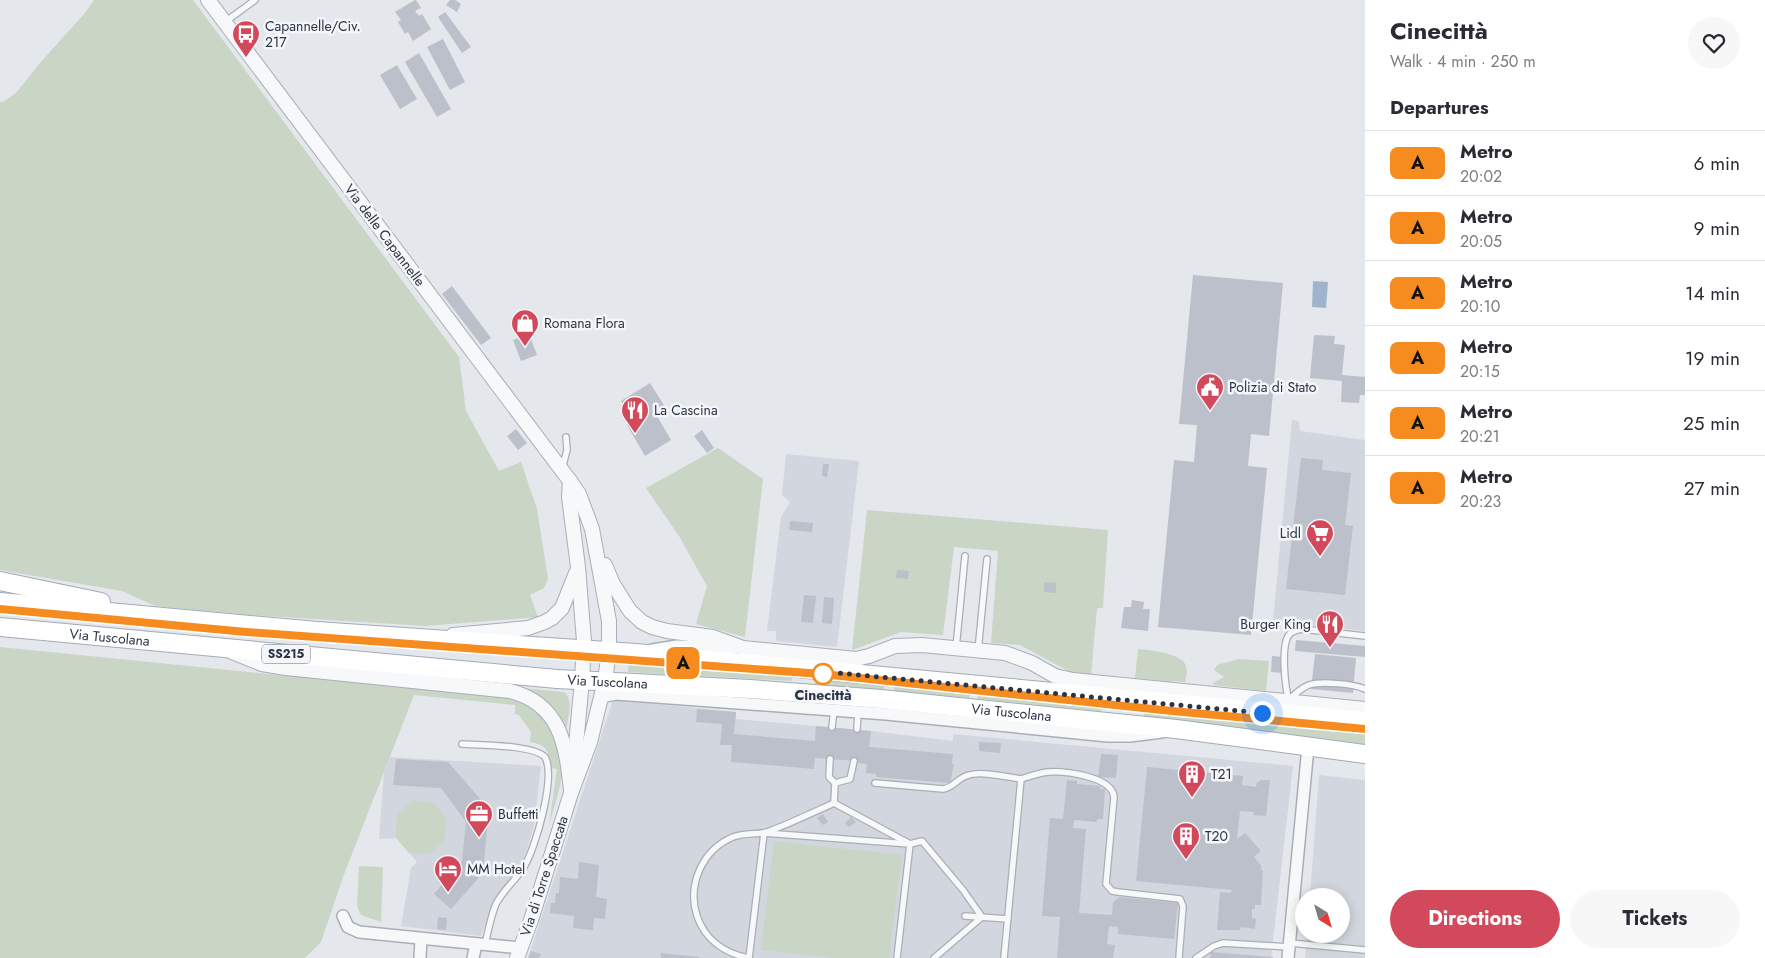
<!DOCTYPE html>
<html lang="en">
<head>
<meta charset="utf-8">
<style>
  :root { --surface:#fff; --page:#f7f7f7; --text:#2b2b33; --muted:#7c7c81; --line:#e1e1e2; --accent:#d1495b }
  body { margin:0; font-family:Jost,sans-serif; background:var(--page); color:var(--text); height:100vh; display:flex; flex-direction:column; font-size:19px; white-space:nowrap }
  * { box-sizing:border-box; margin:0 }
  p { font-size:16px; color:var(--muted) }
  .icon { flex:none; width:28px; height:28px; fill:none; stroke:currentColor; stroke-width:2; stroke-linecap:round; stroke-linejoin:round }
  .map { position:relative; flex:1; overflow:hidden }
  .panel { display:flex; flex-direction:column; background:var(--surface); width:400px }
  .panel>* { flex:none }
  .badge { padding:0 10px; border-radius:8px; font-size:18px; line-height:32px }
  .needle { width:32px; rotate:143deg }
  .buttons { position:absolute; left:1295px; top:888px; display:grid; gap:10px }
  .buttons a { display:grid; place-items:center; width:55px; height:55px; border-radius:50%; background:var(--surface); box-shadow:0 2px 12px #0003; font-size:25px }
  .you { position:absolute; width:25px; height:25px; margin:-12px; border:4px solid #fff; border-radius:50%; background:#1a73e8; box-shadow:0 0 0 8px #1a73e833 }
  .map>.badge { position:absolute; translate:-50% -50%; box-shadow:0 0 0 2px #fff }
  h2 { padding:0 25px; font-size:19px; line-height:45px }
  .round { display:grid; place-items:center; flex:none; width:52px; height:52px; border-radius:26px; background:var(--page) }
  .headline { display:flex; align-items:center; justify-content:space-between; height:85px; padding:0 25px }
  h1 { font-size:24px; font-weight:700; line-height:38px }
  .cta { display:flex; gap:10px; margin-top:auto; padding:10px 25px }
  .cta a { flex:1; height:58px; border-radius:30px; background:var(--accent); color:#fff; font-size:20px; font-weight:700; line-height:58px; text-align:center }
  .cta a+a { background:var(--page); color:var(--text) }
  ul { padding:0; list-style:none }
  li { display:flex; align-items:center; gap:15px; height:65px; padding:0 25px; border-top:1px solid var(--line) }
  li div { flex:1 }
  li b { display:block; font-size:19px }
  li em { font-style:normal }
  li .badge { min-width:55px; font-weight:700; text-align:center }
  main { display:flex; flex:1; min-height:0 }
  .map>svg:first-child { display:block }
  .built { fill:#d2d6de }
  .green { fill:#c9d6c5 }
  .water { fill:#9fb4cc }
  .building { fill:#bbc0ca }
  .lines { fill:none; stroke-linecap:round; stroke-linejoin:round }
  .service-casing { stroke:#a9aeb7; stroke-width:8 }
  .minor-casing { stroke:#a9aeb7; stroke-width:14 }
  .tertiary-casing { stroke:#a9aeb7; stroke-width:16 }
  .primary-casing { stroke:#a3abb8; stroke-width:20 }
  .service { stroke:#f7f8fa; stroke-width:5.5 }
  .minor { stroke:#f7f8fa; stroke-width:11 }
  .tertiary { stroke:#f7f8fa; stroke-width:14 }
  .primary { stroke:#fff; stroke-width:18 }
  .line-casing { stroke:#fff; stroke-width:11 }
  .line { stroke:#f68b1f; stroke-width:8 }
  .walk { stroke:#2b3445; stroke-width:5; stroke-dasharray:0 9 }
  .stop-dot { fill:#fff; stroke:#f68b1f; stroke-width:2.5 }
  .labels { text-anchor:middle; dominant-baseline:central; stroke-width:5; stroke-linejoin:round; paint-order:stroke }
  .shield { fill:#f4f6f9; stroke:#676e7b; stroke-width:1 }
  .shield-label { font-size:12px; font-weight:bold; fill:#2b3445 }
  .poi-label { font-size:14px; fill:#2b3445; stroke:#f4f6f9; text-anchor:start }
  .street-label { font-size:14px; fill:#2b3445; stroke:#f4f6f9 }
  .stop-label { font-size:14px; font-weight:bold; fill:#2b3445; stroke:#f4f6f9 }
</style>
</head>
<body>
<main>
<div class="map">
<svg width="1365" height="958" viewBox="0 0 1365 958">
  <rect width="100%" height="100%" fill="#e4e7ec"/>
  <g class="built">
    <polygon points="1292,420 1299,421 1300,431 1365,440 1365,631 1273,621"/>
    <polygon points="786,454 859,461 837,647 776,641 776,631 767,631 781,517 790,502 782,495"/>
    <polygon points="613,700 736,712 736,719 871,731 953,741 953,734 1293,766 1271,958 528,958"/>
    <polygon points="390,757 541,766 534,826 527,849 520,866 496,899 481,936 401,926 411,868 417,862 396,838 379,839 384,772"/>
    <polygon points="1319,775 1365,780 1365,958 1305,958 1307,934 1341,934 1341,896 1310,896"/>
  </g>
  <g class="green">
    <polygon points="94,0 193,0 459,357 466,411 499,471 521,462 537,509 548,579 544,588 530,595 538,617 425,626 248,615 155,606 122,591 0,570 0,102 3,102 16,93 39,64 85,13"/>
    <polygon points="718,448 763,479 745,637 696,624 707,586 679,536 646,488"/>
    <polygon points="867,510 1108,530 1103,608 1097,608 1091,676 1074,674 1020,645 991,643 998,551 954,547 943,635 901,632 852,650"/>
    <path d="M 0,647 L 508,698 C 536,708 548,717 557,746 C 560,755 562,763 562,773 C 560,790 554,808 549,825 L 557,769 L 551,768 C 549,753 548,745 530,742 L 531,732 L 519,715 L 515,714 L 515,705 L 414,695 L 343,877 L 321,942 L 305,958 L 0,958 Z"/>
    <path d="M 1138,649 C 1149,650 1183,653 1186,666 C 1188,671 1186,677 1185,682 L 1173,681 L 1172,682 L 1135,678 Z"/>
    <polygon points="1239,659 1269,661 1266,691 1213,685 1213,683 1224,677 1214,670 1217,665"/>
    <polygon points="629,661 791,676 792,681 628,672"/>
    <polygon points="816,679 884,686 884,690 815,684"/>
    <polygon points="894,687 970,694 969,698 894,691"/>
    <path d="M 521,688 L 564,692 C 574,700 568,716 567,727 L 565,728 L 521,689 Z"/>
    <polygon points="978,695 1101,707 1101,711 986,700 977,699"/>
    <polygon points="1144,711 1365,733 1365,745 1144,716"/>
    <polygon points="414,800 434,803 446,818 444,841 429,854 409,853 396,837 397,815"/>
    <polygon points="774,841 902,855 889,958 834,958 761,950"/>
    <polygon points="359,866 383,867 381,922 361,915 357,906"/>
  </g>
  <polygon class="water" points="1313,281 1328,282 1326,308 1312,307"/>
  <g class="building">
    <polygon points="415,0 416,0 421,8 415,11 419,16 422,14 431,29 413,41 408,32 405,34 398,22 401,20 395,12"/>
    <polygon points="450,0 455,0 461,4 457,12 446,5"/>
    <polygon points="445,12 471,47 462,53 438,17"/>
    <polygon points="443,39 465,82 450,90 427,47"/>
    <polygon points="419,53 451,109 437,117 405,62"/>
    <polygon points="397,65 417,99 400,109 380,75"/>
    <polygon points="1193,275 1283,283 1269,436 1251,434 1248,466 1267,468 1251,635 1158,627 1174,460 1194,462 1197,425 1179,424"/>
    <polygon points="452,286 491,338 481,345 442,294"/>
    <polygon points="529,334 537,355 521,361 513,340"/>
    <polygon points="1314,335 1335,336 1334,344 1345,345 1342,375 1365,377 1365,395 1360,395 1359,403 1341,402 1342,381 1310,378"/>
    <polygon points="650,383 667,410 657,416 671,440 645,456 627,425 633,421 621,401"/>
    <polygon points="516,429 527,443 518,450 507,436"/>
    <polygon points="702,430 714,448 707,453 694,436"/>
    <polygon points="1301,458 1323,460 1322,470 1351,473 1345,525 1353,526 1345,595 1286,589"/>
    <polygon points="823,464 829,464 827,477 822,476"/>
    <polygon points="790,521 813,523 812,532 789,530"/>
    <polygon points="897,570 909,571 908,579 896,578"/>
    <polygon points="1044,582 1056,583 1056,593 1044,592"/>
    <polygon points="804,595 816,596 813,623 801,622"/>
    <polygon points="824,597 834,598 832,624 822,623"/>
    <polygon points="1132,600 1144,602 1143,609 1150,609 1148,631 1121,628 1124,607 1131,607"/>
    <polygon points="1296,640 1365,646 1365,657 1295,651"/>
    <polygon points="1315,654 1356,658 1353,693 1311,689"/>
    <polygon points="1272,656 1284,657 1283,673 1271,672"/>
    <polygon points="697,709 736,712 734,734 815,741 816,726 871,731 869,747 953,754 952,764 954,764 950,783 876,777 876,774 866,773 867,764 857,763 857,761 815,758 814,769 731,762 732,745 720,745 722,724 696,722"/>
    <polygon points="979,742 1001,743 1000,753 979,751"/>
    <polygon points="1101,754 1118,755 1116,778 1098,777"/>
    <polygon points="396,759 448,762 489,809 483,873 451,909 434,894 462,861 466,822 441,788 393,785"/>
    <polygon points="1147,767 1243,776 1242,785 1256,787 1257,782 1260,782 1260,780 1270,780 1266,816 1253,815 1254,812 1240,811 1237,839 1245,833 1261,851 1254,857 1262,867 1260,869 1263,870 1261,905 1255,905 1255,909 1252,909 1252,918 1256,919 1255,929 1241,927 1240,930 1217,930 1220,892 1231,893 1232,890 1136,881"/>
    <polygon points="1067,780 1077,781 1077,784 1101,786 1100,789 1105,789 1103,819 1097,819 1097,822 1074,820 1073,828 1086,829 1079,913 1112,915 1113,902 1120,897 1178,903 1174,939 1118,934 1118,927 1109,926 1107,944 1115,945 1113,958 1057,958 1060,917 1042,916 1050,818 1063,819"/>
    <polygon points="823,814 828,822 823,825 817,818"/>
    <polygon points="851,817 856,822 849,827 845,823"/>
    <polygon points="579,862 599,865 596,897 607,899 605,919 594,918 593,930 573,928 574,916 550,913 551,903 555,903 556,893 559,893 560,877 578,879"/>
    <polygon points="438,917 447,918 446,930 437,929"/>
    <polygon points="531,951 541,954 539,958 528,958"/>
    <polygon points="1211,952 1273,957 1273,958 1210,958"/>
    <polygon points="661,953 699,957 699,958 661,958"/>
  </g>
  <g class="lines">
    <g class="service-casing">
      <g id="service">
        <polyline points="225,22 255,0"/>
        <polyline points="562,469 567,450 566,437"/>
        <polyline points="956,648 965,556"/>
        <polyline points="978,651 987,559"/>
        <path d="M 1290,699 C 1296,693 1301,688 1309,685 C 1321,681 1354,684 1365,689"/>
        <path d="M 1289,701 C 1285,687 1281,649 1288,636 C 1291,631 1296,630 1302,629 L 1365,636"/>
        <polyline points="832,727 834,710"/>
        <polyline points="857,729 858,712"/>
        <path d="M 462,744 C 481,745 534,745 545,757 C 556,777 536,847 524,867 C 516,880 503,890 496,904 C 491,916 488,931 485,945"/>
        <polyline points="830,759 829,777 835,783"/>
        <path d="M 1021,779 C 1030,776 1039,773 1048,772 C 1064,771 1112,776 1114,797 L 1106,884 L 1112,891 L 1118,892 L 1180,899 L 1183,906 L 1179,958"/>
        <path d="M 875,783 L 943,789 C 953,788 957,779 966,776 C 979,770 1007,777 1021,779 L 1004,958"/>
        <polyline points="834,803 910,844 922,841 963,890 982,917 934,958"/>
        <polyline points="965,916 1008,919"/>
        <polyline points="1290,943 1365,950"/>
        <path d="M 748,958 C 725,953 705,940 697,916 C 687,885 702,850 733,837 C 745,832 757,835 767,832 C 789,824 812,813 834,803 L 835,783 L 850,779 L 854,761"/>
        <polyline points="749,958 764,833 910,844 897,958"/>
        <polyline points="1196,958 1214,946 1223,943 1289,947"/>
      </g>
    </g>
    <g class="minor-casing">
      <g id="minor">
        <polyline points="652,650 677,646 736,648"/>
        <polyline points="601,697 616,694 886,714 1108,736 1130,736 1162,732"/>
        <polyline points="343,916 348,927 359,932 520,948"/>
        <polyline points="420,958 421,939"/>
        <polyline points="473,958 476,944"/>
        <polyline points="1288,958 1308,747"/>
      </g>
    </g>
    <g class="tertiary-casing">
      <g id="tertiary">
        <polyline points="208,0 570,481 579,494 592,529 609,621 609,651 605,681 590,742 571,793 531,920 517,958"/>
        <polyline points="570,481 569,497 578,567 584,641 582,680 574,766"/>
        <polyline points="605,565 613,584 630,611 642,622 652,627 667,631 713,637 743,648 856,659 869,656 895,646 922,645 1005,653 1032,663 1055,676 1073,680 1365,709"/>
        <polyline points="453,635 528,628 545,622 552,618 562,608 576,573"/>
        <path d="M 232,652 L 262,664 L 286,668 L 510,691 C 561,704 566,745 571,790"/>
      </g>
    </g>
    <g class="primary-casing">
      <g id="primary">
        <polyline points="0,581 101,602"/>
        <polyline points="0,602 317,631 636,653 1365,721"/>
        <path id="s1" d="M 0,627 L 557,679 L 750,689 L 881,699 L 1176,729 L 1365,754"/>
      </g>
    </g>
    <use href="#service" class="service"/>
    <use href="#minor" class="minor"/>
    <use href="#tertiary" class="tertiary"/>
    <use href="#primary" class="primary"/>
  </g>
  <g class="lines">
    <g class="line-casing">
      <polyline id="line" points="0,609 246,632 822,674 1172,711 1365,729"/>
    </g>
    <use href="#line" class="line"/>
    <polyline class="walk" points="823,674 827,672 1262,713"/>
  </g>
  <defs>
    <g id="bus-pin" transform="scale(1.4375)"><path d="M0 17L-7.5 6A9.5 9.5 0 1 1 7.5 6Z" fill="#d1495b" stroke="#f4f6f9"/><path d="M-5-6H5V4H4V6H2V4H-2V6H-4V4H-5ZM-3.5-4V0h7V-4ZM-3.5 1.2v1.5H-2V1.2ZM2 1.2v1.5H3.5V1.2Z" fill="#fff"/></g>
    <g id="shop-pin" transform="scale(1.4375)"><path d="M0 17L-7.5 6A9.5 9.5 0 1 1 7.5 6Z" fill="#d1495b" stroke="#f4f6f9"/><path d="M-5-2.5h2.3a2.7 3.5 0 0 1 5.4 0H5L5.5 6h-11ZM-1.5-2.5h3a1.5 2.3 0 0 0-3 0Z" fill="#fff"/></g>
    <g id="civic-pin" transform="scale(1.4375)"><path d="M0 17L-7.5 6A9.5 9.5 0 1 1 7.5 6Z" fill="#d1495b" stroke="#f4f6f9"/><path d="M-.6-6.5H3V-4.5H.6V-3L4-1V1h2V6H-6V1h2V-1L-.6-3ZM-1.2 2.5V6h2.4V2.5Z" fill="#fff"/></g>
    <g id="restaurant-pin" transform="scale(1.4375)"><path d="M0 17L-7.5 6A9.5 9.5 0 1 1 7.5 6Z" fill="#d1495b" stroke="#f4f6f9"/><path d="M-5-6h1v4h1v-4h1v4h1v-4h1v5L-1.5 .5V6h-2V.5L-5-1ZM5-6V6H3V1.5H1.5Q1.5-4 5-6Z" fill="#fff"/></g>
    <g id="supermarket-pin" transform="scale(1.4375)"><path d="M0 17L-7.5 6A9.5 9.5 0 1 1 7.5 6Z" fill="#d1495b" stroke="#f4f6f9"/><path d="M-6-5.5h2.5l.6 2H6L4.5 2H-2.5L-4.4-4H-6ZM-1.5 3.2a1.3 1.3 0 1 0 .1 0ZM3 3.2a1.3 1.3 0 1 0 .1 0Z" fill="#fff"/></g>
    <g id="building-pin" transform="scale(1.4375)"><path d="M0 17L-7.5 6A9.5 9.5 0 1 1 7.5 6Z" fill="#d1495b" stroke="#f4f6f9"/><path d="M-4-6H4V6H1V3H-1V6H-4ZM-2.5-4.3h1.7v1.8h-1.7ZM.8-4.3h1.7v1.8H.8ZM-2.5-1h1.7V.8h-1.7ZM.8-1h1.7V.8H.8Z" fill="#fff"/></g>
    <g id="office-pin" transform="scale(1.4375)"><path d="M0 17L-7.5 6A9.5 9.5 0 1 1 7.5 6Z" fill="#d1495b" stroke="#f4f6f9"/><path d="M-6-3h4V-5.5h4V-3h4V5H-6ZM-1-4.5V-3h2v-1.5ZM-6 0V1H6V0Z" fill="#fff"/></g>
    <g id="hotel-pin" transform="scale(1.4375)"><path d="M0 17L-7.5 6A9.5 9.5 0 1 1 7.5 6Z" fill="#d1495b" stroke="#f4f6f9"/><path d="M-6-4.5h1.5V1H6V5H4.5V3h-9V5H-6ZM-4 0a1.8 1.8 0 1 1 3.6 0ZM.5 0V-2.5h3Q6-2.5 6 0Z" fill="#fff"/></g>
  </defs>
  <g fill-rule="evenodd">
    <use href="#bus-pin" x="246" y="34"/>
    <use href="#shop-pin" x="525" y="323"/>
    <use href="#civic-pin" x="1210" y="387"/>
    <use href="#restaurant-pin" x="635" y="410"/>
    <use href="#supermarket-pin" x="1320" y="533"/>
    <use href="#restaurant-pin" x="1330" y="624"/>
    <use href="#building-pin" x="1192" y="774"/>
    <use href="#office-pin" x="479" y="814"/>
    <use href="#building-pin" x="1186" y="836"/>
    <use href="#hotel-pin" x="448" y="869"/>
  </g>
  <circle class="stop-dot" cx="823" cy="674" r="10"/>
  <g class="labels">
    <rect class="shield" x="262" y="644.5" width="48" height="19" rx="4"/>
    <g class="shield-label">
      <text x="286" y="654">SS215</text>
    </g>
    <g class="poi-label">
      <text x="265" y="26">Capannelle/Civ.<tspan x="265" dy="16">217</tspan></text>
      <text x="544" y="323">Romana Flora</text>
      <text x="1229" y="387">Polizia di Stato</text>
      <text x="654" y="410">La Cascina</text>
      <text x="1301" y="533" text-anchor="end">Lidl</text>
      <text x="1311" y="624" text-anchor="end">Burger King</text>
      <text x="1211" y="774">T21</text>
      <text x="498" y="814">Buffetti</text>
      <text x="1205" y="836">T20</text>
      <text x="467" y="869">MM Hotel</text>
    </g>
    <g class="street-label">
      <text transform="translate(385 235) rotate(53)">Via delle Capannelle</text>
      <text stroke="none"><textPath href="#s1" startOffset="110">Via Tuscolana</textPath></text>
      <text stroke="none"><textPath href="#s1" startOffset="610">Via Tuscolana</textPath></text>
      <text stroke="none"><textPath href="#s1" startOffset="1015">Via Tuscolana</textPath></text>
      <text transform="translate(544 876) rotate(-72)">Via di Torre Spaccata</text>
    </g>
    <g class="stop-label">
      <text x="823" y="695">Cinecittà</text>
    </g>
  </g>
</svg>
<div class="buttons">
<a><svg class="needle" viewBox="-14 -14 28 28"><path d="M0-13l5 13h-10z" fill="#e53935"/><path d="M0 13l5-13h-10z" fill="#7c7c81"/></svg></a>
</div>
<div class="you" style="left:1262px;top:713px"></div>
<b class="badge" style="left:683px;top:663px;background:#f68b1f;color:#111">A</b>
</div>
<section class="panel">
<div class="headline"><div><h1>Cinecittà</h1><p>Walk · 4 min · 250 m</p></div><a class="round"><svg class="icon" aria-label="heart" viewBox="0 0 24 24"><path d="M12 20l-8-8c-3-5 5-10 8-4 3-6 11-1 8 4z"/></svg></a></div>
<h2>Departures</h2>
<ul>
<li><span class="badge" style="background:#f68b1f;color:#111">A</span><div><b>Metro</b><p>20:02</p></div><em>6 min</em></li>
<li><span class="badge" style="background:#f68b1f;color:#111">A</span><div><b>Metro</b><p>20:05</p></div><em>9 min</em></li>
<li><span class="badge" style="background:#f68b1f;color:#111">A</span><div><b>Metro</b><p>20:10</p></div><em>14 min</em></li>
<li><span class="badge" style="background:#f68b1f;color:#111">A</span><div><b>Metro</b><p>20:15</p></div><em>19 min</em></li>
<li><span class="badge" style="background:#f68b1f;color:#111">A</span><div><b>Metro</b><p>20:21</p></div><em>25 min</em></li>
<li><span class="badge" style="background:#f68b1f;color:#111">A</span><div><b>Metro</b><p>20:23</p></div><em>27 min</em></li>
</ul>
<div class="cta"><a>Directions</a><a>Tickets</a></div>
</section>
</main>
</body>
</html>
